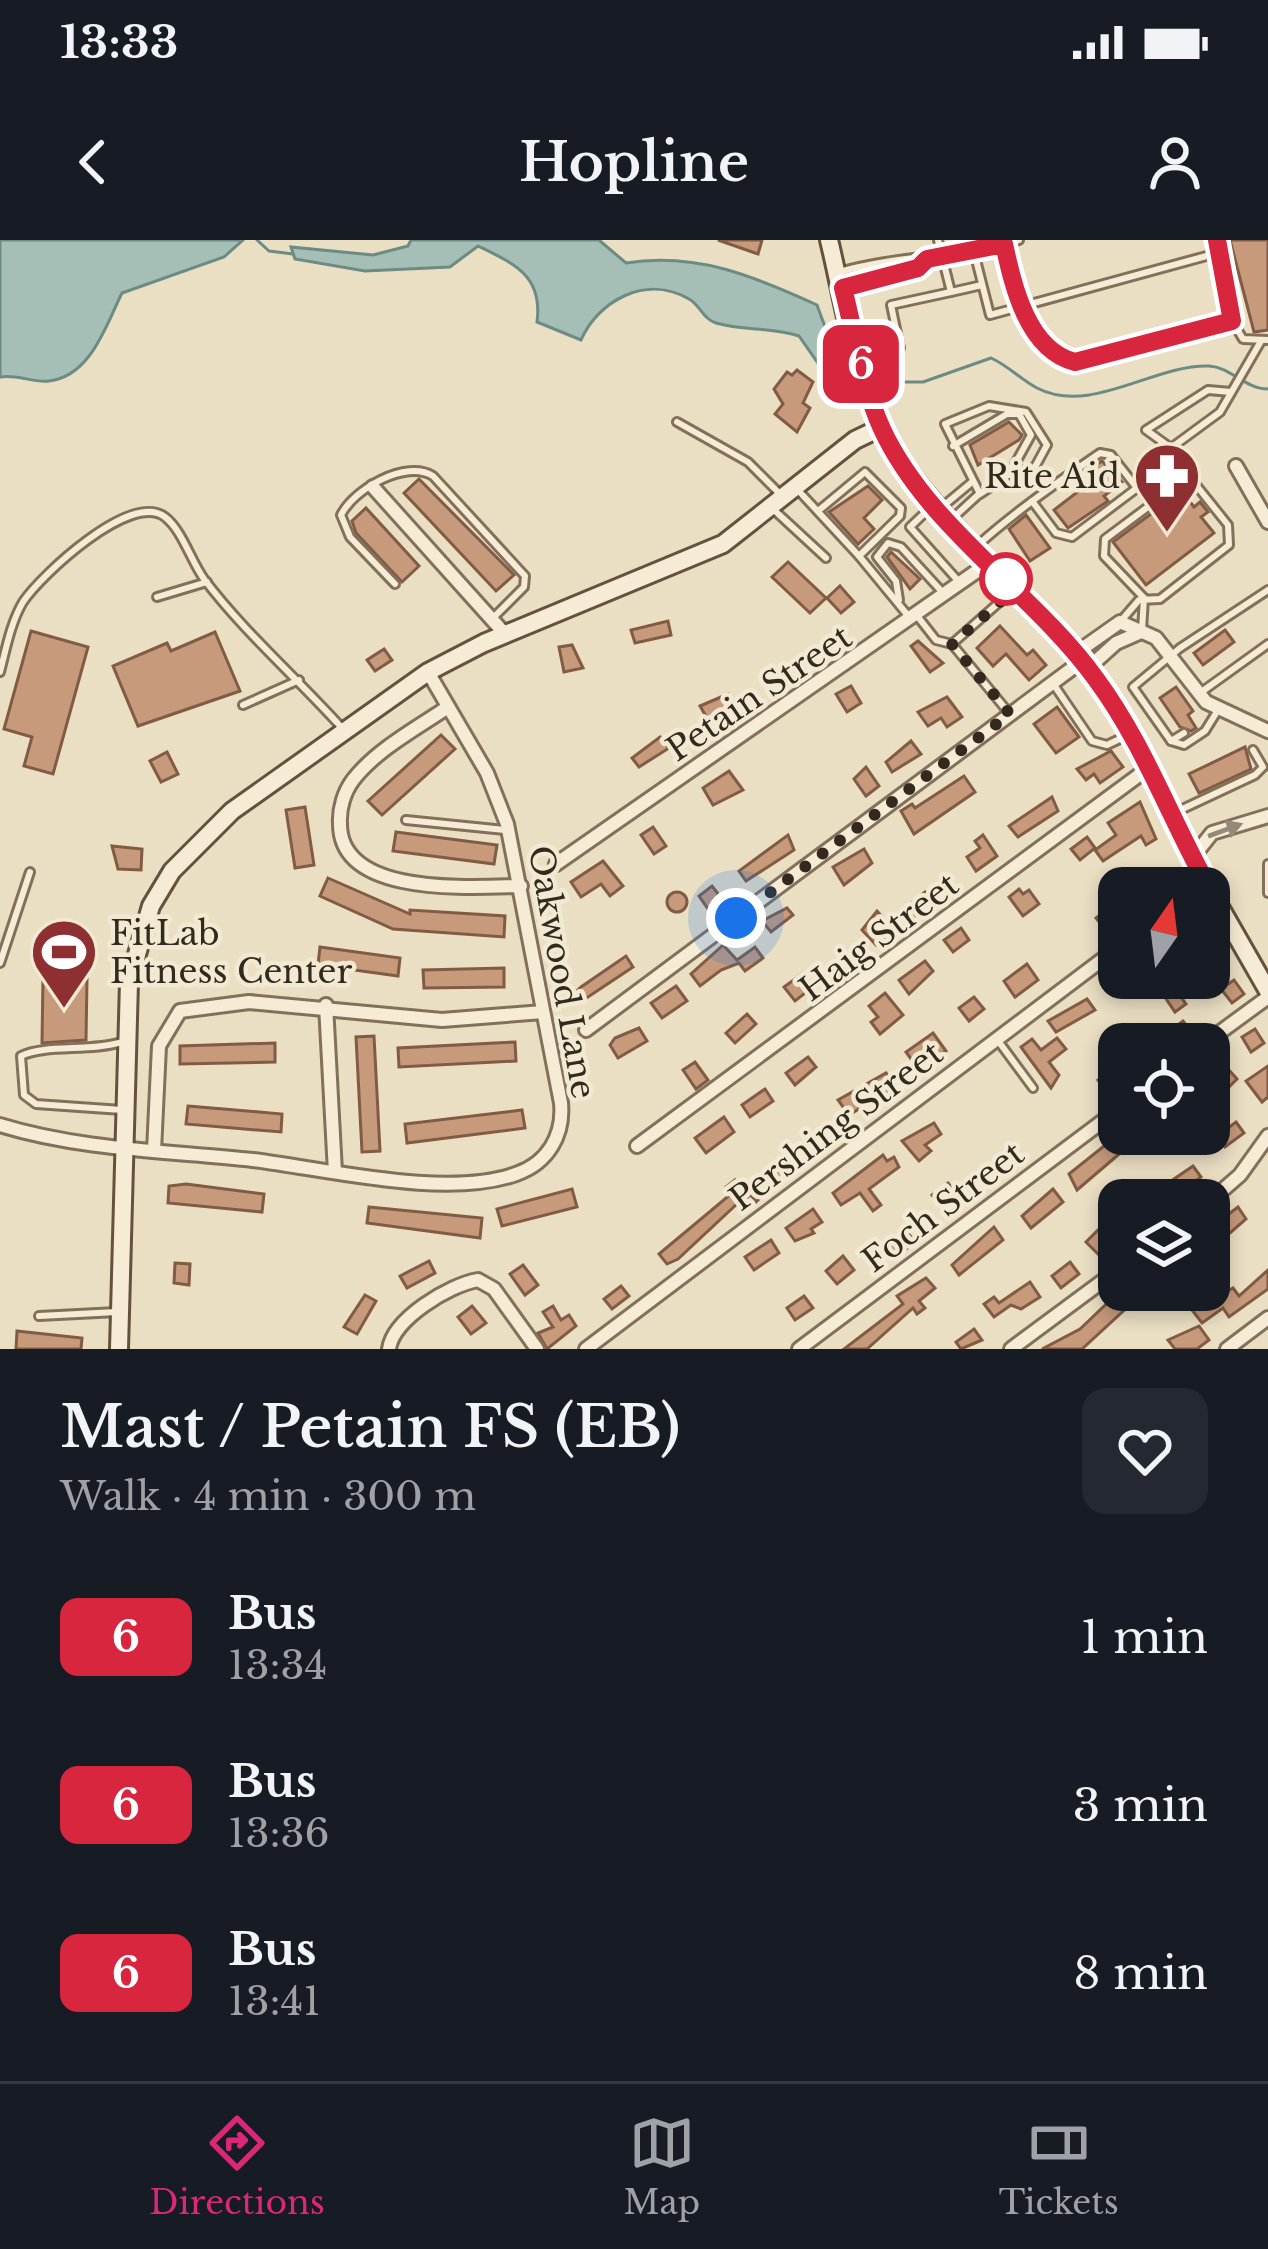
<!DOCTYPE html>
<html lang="en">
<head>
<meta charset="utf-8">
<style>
  :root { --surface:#171b24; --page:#242831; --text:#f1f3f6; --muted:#9ea1a6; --line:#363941; --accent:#db2777 }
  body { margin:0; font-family:"Libre Baskerville",serif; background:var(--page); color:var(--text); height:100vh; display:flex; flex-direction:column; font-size:45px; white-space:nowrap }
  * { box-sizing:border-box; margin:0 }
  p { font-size:39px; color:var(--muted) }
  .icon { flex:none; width:66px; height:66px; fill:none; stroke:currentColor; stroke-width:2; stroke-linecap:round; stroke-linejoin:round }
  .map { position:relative; height:1109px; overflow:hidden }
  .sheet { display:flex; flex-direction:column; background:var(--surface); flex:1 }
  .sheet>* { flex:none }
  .badge { padding:0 24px; border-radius:18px; font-size:42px; line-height:78px }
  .needle { width:78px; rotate:14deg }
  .fabs { position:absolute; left:1098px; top:627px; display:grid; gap:24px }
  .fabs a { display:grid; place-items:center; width:132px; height:132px; border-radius:24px; background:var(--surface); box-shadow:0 6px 18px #0003; font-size:60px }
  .you { position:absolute; width:60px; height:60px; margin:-30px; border:9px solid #fff; border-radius:50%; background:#1a73e8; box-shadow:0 0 0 18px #1a73e833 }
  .map>.badge { position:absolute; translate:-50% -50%; box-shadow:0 0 0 6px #fff }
  .round { display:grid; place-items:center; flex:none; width:126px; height:126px; border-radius:24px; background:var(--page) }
  .headline { display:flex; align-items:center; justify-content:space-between; height:204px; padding:0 60px }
  h1 { font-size:57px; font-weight:600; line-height:90px }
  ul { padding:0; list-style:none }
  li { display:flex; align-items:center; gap:36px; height:168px; padding:0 60px }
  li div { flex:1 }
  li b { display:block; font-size:45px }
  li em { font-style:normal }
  li .badge { min-width:132px; font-weight:700; text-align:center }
  .status { display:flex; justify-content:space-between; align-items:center; height:84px; padding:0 60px; background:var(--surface); direction:ltr }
  .status svg { height:33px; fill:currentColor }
  header { display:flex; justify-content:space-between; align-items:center; height:156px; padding:0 60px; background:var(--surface); font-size:54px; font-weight:600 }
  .dock { display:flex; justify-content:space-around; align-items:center; height:168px; border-top:3px solid var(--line); background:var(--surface); font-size:33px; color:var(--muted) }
  .dock a { display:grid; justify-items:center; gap:6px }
  .dock .current { color:var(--accent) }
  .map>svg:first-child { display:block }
  .water { fill:#a5beb6; stroke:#6c8b83; stroke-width:3 }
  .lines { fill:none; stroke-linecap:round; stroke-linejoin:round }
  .stream { stroke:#6c8b83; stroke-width:3 }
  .building { fill:#c69a7b; stroke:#815b43; stroke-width:3 }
  .lane-casing { stroke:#83705b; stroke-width:12 }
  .street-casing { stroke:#83705b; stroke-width:18 }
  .secondary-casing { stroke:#65513e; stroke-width:22 }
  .lane { stroke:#f6ecd5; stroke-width:6 }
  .street { stroke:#f6ecd5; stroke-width:12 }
  .secondary { stroke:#f6ecd5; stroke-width:16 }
  .oneway { fill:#958a7a }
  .line-casing { stroke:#fff; stroke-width:27 }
  .line { stroke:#d7263d; stroke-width:18 }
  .walk { stroke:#34291e; stroke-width:12; stroke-dasharray:0 21.6 }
  .stop-dot { fill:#fff; stroke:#d7263d; stroke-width:6 }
  .labels { text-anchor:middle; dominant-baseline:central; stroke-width:9; stroke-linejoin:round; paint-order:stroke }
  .poi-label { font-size:33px; fill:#34291e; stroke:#f2e9d2; text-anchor:end }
  .street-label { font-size:33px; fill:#34291e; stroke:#f2e9d2 }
</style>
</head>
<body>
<div class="status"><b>13:33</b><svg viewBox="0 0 49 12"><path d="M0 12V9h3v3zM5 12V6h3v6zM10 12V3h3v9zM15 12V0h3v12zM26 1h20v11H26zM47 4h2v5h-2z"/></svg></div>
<header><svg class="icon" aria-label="back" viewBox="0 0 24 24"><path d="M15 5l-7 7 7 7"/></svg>Hopline<svg class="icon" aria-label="person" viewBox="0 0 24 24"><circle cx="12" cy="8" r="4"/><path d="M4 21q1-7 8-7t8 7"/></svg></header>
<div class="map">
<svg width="1268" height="1109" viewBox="0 0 1268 1109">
  <rect width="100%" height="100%" fill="#eadec3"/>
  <g class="water">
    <path d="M 0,0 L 243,0 L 224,17 L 122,53 C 106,85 91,136 49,141 C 33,143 17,134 0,137 Z"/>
    <path d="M 411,0 L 599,0 L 626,23 C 696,12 754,36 817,65 L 838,122 L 820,126 L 799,96 C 771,87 743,91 716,83 C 703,79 700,65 689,59 C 646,34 598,61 581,100 L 537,82 C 543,36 515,24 478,6 L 450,27 L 365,31 L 295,19 L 291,7 L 373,15 L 408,6 Z"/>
  </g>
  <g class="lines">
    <g class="stream">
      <polyline points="257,0 269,11 293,14"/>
      <polyline points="830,125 839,140"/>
      <path d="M 889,142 L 923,142 L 991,118 C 1009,126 1021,140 1037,148 C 1091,176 1154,124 1209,126 C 1231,127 1245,149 1268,149"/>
    </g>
  </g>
  <g class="building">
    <polygon points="718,0 762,0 758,14"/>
    <polygon points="1230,0 1268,0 1268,90 1254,92"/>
    <polygon points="797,130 813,142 803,163 810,168 797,192 775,174 783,164 774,149 787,132 792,135"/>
    <polygon points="1009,182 1022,195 1019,200 978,225 970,205"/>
    <polygon points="1102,221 1122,242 1104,256 1108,261 1068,288 1054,270 1097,237 1090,229"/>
    <polygon points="419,239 514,335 496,351 404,253"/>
    <polygon points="868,246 882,260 864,278 874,289 858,304 829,272"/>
    <polygon points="1182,251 1194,267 1200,262 1208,272 1201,277 1214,293 1146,345 1113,302"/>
    <polygon points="366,268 419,326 402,342 356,293 352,281"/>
    <polygon points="1026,275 1050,308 1030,321 1009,289"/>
    <polygon points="891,312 920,339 910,349 887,317"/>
    <polygon points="788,322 826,358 810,373 772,337"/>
    <polygon points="840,346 854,362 841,373 827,358"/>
    <polygon points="668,381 671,395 635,403 631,390"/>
    <polygon points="1000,386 1027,415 1033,410 1046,425 1029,440 1006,414 993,426 977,408"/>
    <polygon points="1225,390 1234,402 1203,425 1194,413"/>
    <polygon points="31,391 88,407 53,534 24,526 32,497 4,489"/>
    <polygon points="215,392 240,451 138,486 113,426 167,403 171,411"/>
    <polygon points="918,401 943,423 930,432 911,406"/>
    <polygon points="572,405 583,428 564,432 559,407"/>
    <polygon points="384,409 392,420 375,431 367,420"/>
    <polygon points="851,446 861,463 847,472 836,454"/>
    <polygon points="1176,447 1193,471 1188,475 1196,488 1191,491 1180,487 1160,458"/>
    <polygon points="728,454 735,465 707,478 700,466"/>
    <polygon points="947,457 962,477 947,487 941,478 928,486 918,472"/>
    <polygon points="1057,467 1079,497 1056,513 1034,484"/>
    <polygon points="441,495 455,509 382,575 368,561"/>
    <polygon points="660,497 669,508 639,527 632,518"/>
    <polygon points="911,501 921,514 892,532 886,522"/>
    <polygon points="1245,507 1251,529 1199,553 1189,534"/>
    <polygon points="1111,511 1123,527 1100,543 1094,534 1086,540 1077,529"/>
    <polygon points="167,512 178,534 161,542 150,521"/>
    <polygon points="866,527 879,546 866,556 854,539"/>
    <polygon points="729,531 743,550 713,565 703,548"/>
    <polygon points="964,536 975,552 914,594 901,571 912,564 915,568"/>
    <polygon points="1052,557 1058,571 1018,597 1009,586"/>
    <polygon points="1140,562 1156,599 1146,605 1141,596 1103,621 1095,610 1116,595 1108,583"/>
    <polygon points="305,567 314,625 295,628 286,570"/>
    <polygon points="653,587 666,606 654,614 641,595"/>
    <polygon points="396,592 497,605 494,624 393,611"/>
    <polygon points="788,595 794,610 746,641 739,631"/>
    <polygon points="983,595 997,616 976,631 967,617 980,608 975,601"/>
    <polygon points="1087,597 1095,608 1080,620 1071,609"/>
    <polygon points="112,606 142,609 141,630 118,629"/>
    <polygon points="864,609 872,623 844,645 833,627"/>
    <polygon points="603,621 623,646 610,656 601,644 581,657 571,642"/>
    <polygon points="1150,632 1161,648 1126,648"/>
    <polygon points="328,638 410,674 410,670 505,676 504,697 393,689 320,656"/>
    <polygon points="712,646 722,659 708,669 699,656"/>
    <polygon points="1019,649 1023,654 1029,650 1039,664 1023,676 1009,657"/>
    <circle cx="677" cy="662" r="10"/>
    <polygon points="925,652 935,663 917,678 908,666"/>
    <polygon points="1119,660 1119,683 1107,692 1096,678"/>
    <polygon points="787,668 793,675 771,692 762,681"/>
    <polygon points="877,671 894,690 876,705 862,690"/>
    <polygon points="961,688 969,700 953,712 944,700"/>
    <polygon points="723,705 737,720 755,707 763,718 745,731 739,723 721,730 700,746 691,734"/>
    <polygon points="320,707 400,718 398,736 318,725"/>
    <polygon points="626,716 633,727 582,761 576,752 581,747"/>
    <polygon points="925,721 933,731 909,754 899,740"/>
    <polygon points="1027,724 1038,740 1015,757 1004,741"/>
    <polygon points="504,728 504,747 424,748 423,730"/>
    <polygon points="803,733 813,747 795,761 784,747"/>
    <polygon points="43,738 87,739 86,800 42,803"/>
    <polygon points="1152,738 1167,738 1186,764 1175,772"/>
    <polygon points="1234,740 1244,754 1232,763 1221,749"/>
    <polygon points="676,746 687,761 662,778 651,763"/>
    <polygon points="885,753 903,775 880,794 871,782 878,777 869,766"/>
    <polygon points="974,757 984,769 969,781 959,768"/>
    <polygon points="1087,759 1095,770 1056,792 1048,781"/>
    <polygon points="747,774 756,784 735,803 726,793"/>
    <polygon points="1183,781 1194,795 1182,804 1151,804"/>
    <polygon points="639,788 647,801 618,818 610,805 615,798"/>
    <polygon points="1255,789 1264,803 1251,812 1242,797"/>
    <polygon points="933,793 946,811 919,830 906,812"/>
    <polygon points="374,796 380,911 362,912 356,797"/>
    <polygon points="1057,798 1066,809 1049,822 1059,835 1051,848 1021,807 1032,799 1041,810"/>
    <polygon points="515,802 516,821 399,827 398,808"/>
    <polygon points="275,803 275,822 180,824 180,806"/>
    <polygon points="808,817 816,827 795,845 786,833"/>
    <polygon points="1219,819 1237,839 1230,846 1210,828"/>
    <polygon points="695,822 708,840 696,849 683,830"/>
    <polygon points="1268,826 1268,857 1262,862 1246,841"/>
    <polygon points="1110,831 1119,850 1109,856 1098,840"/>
    <polygon points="886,833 896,846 849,875 838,860"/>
    <polygon points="765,849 773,861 750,877 742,865"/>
    <polygon points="188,866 282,874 281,892 186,884"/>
    <polygon points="522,870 525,888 407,903 405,884"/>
    <polygon points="724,877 734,892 706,913 695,898"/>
    <polygon points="1236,882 1244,893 1225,907 1217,896"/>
    <polygon points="934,883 941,894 925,905 931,911 919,921 902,901"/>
    <polygon points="1119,894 1132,903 1077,950 1069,934"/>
    <polygon points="883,915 887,921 894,917 899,927 869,949 881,965 873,971 860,953 841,965 833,953"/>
    <polygon points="781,918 790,929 756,962 751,955 738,963 678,1019 667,1024 659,1014 731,954 726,947 735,940 742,950"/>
    <polygon points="1193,926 1201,937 1182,951 1174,939"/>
    <polygon points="948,943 958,956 942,968 932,955"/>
    <polygon points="186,944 264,954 262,972 168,963 169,946"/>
    <polygon points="572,949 577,967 502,986 497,969"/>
    <polygon points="1053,949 1063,962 1031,988 1022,976"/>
    <polygon points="369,967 482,978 480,998 367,983"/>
    <polygon points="1238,967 1246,979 1230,993 1221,980"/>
    <polygon points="813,969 822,982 811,989 814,993 795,1001 786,988"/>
    <polygon points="994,987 1003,1000 959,1035 952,1025"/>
    <polygon points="1099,989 1113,1007 1102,1018 1086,1002"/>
    <polygon points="906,991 915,1002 897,1016 888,1005"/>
    <polygon points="771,1000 779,1013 754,1030 745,1017"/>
    <polygon points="843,1016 854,1030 837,1044 826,1031"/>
    <polygon points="429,1021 435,1033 407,1048 400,1036"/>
    <polygon points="1070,1022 1079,1034 1061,1048 1052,1036"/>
    <polygon points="175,1023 190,1024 189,1045 174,1043"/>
    <polygon points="523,1025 538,1045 525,1055 510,1034"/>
    <polygon points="1268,1030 1268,1049 1229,1077 1223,1068 1202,1083 1192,1070 1233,1048 1239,1056"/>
    <polygon points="926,1038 935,1048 919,1061 925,1068 917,1074 913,1068 867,1109 844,1109 903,1064 897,1056"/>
    <polygon points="1030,1042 1040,1057 1021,1069 1011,1065 994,1077 984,1064 994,1057 999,1063"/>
    <polygon points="621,1046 629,1056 612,1069 604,1059"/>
    <polygon points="1121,1050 1165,1050 1150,1062 1143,1053 1082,1109 1042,1109 1080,1089"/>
    <polygon points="365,1055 376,1061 357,1094 344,1087"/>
    <polygon points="804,1056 813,1068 795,1080 787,1068"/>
    <polygon points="472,1066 486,1083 471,1094 458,1077"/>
    <polygon points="553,1066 561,1080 569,1075 576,1086 547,1109 538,1093 553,1087 543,1072"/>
    <polygon points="1199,1086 1209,1100 1197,1109 1175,1109 1168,1100"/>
    <polygon points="974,1089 982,1100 961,1109 956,1102"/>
    <polygon points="17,1091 82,1098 81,1109 16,1109"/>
  </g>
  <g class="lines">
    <g class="lane-casing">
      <g id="lane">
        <polyline points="938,0 951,52 982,45"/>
        <polyline points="971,0 990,75 1221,12"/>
        <path d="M 1003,0 C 1012,41 1025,110 1075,122 L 1232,81 L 1217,0"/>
        <path d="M 839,32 C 899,15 959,17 1019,0"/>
        <polyline points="843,48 918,28 927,19"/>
        <polyline points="1232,81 1243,99 1268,100"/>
        <polyline points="900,108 891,65 951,52"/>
        <polyline points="1231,152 1208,150 1146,190 1171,208 1220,172 1261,101"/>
        <polygon points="989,166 1026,172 1047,205 1035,227 1008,235 980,254 945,184"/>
        <polyline points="677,182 748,222 782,256"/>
        <polyline points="953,206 1007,174 1019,174 1031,195 1010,233"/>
        <polyline points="797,249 859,316"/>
        <polyline points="932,266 910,287 961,344"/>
        <polyline points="942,267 972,242"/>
        <polyline points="773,269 826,318"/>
        <polyline points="818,271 865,232 901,268 900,276 859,316 910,378"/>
        <polyline points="953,278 979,254"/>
        <path d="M 978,305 C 1016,271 1058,242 1100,213 L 1111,215 L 1137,248 L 1072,297 L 1056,293 L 1032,261"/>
        <path d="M 395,344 L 350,297 L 341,275 C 354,249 406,219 433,236 L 525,336 L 524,347 L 494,377"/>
        <polyline points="157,357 207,342"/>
        <polyline points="899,360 896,341 877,317 888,303 901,307 945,355"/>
        <polyline points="918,377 936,400 952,404 1009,473"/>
        <polyline points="1120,382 1139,360 1160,359 1229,305 1228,285 1196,245 1180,243 1105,299 1104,316 1144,358"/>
        <polyline points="1142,390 1144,358"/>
        <polyline points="952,404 1012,351"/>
        <path d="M 0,432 C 6,409 11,382 23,362 C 41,335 131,251 165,277 C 182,290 191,321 204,339 C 244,392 297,438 342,488"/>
        <polyline points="1054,445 1092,501 1107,505 1128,495"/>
        <polyline points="1200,453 1268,404"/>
        <polyline points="243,465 299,440"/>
        <polyline points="1218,470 1205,491 1184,505 1171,501 1133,447 1180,408 1268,350"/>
        <polyline points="1171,501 1184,493"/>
        <polyline points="1176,572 1255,535 1263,527 1253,510"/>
        <polyline points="406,580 505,590"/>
        <polyline points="1268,624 1268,653"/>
        <polyline points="0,723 30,632"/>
        <path d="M 122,802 C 91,812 45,804 21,816 L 24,855 L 36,864 L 122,870"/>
        <polyline points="999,802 1033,848"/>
        <polyline points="39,1076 117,1072"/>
      </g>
    </g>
    <g class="street-casing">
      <g id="street">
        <polyline points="1236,226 1268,282"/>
        <polyline points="373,247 505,394"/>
        <polyline points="1082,421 1086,406 1120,382 1156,398 1206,462 1268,491"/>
        <polyline points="1082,421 1096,421 1116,403 1141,392"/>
        <path d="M 448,467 C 417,488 376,510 353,540 C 344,552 339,569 340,584 C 340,657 470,647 521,646"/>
        <polyline points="1193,617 1212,593 1268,576"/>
        <polyline points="556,624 990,322"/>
        <polyline points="326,765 335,932"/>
        <polyline points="586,790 1082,421"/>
        <polyline points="1204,804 1268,757"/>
        <path d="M 0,885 C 81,910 170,911 253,920 C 327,929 446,959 516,934 C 548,923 564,895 561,863 L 507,584 L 487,533 L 428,432"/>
        <polyline points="637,906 1150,527"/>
        <polyline points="154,911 159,806 180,771 249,762 442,780 543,772"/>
        <polyline points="1209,962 1240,935 1268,896"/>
        <path d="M 389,1109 C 393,1079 449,1045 478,1040 L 494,1049 L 537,1109"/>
        <polyline points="586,1109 1119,707"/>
        <polyline points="799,1109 1119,869"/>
        <polyline points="1011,1109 1119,1029"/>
        <polyline points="1227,1109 1268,1078"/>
      </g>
    </g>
    <g class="secondary-casing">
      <g id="secondary">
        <path d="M 829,0 C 844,61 854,139 885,194 C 938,288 1031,352 1095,438 C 1143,503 1170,578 1209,648"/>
        <polyline points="1209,648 1268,751"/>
        <polyline points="119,1109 129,742 151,666 172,631 232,571 428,432 484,403 723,304 855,200 882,187"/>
      </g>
    </g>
    <use href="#lane" class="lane"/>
    <use href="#street" class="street"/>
    <use href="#secondary" class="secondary"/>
  </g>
  <defs><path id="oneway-solid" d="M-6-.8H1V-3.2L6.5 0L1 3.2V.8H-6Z" transform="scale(3)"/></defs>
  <use class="oneway" href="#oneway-solid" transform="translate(1225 590) rotate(-20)"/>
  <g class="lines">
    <g class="line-casing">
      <path id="line" d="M 1209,648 C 1170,578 1144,504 1096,439 C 1033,352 928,288 882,189 C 862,145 855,95 843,48 L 918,28 L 927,19 L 1004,4 C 1013,45 1027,110 1075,122 L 1232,81 L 1217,0"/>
    </g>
    <use href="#line" class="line"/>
    <polyline class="walk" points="736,678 1010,474 952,404 1015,349 1006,339"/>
  </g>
  <defs>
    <g id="pharmacy-pin" transform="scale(3.45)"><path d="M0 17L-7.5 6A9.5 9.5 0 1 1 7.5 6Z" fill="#8e2f31" stroke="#f2e9d2"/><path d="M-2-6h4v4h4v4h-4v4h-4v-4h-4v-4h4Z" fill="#fff"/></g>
    <g id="stadium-pin" transform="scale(3.45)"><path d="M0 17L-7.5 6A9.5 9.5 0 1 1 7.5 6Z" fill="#8e2f31" stroke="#f2e9d2"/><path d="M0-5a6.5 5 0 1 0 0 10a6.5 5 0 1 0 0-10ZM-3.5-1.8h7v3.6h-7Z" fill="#fff"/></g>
  </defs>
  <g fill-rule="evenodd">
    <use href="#pharmacy-pin" x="1167" y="236"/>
    <use href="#stadium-pin" x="64" y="712"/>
  </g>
  <circle class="stop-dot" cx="1006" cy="339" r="24"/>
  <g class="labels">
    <g class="poi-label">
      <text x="1120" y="236">Rite Aid</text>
      <text x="110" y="693" text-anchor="start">FitLab<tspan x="110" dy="38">Fitness Center</tspan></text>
    </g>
    <g class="street-label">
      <text transform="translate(759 453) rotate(-34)">Petain Street</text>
      <text transform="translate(879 697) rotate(-37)">Haig Street</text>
      <text transform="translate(562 732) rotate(80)">Oakwood Lane</text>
      <text transform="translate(836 886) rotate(-37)">Pershing Street</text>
      <text transform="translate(943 967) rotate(-37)">Foch Street</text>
    </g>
  </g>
</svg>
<div class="fabs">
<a><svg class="needle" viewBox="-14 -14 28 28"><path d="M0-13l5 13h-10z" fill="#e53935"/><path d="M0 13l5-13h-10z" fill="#9ea1a6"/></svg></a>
<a><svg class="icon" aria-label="locate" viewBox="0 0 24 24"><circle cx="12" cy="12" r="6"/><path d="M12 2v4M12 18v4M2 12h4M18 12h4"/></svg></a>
<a><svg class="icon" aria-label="layers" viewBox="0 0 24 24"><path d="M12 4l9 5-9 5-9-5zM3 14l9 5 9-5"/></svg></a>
</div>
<div class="you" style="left:736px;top:678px"></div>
<b class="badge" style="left:861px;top:124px;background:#d7263d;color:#fff">6</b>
</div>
<section class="sheet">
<div class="headline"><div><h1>Mast / Petain FS (EB)</h1><p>Walk · 4 min · 300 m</p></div><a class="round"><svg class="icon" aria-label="heart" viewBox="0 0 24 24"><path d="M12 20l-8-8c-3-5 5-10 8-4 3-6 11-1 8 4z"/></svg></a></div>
<ul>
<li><span class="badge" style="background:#d7263d;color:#fff">6</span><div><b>Bus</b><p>13:34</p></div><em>1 min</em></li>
<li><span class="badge" style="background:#d7263d;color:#fff">6</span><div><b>Bus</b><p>13:36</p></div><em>3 min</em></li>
<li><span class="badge" style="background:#d7263d;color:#fff">6</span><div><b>Bus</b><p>13:41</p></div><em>8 min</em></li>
</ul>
</section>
<nav class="dock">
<a class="current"><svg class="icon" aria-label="directions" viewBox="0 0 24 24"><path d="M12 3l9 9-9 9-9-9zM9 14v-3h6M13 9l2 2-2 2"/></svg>Directions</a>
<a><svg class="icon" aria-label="map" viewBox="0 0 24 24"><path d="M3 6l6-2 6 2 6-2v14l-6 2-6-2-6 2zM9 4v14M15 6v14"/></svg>Map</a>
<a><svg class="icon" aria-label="tickets" viewBox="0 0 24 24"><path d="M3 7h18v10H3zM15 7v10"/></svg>Tickets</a>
</nav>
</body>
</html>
